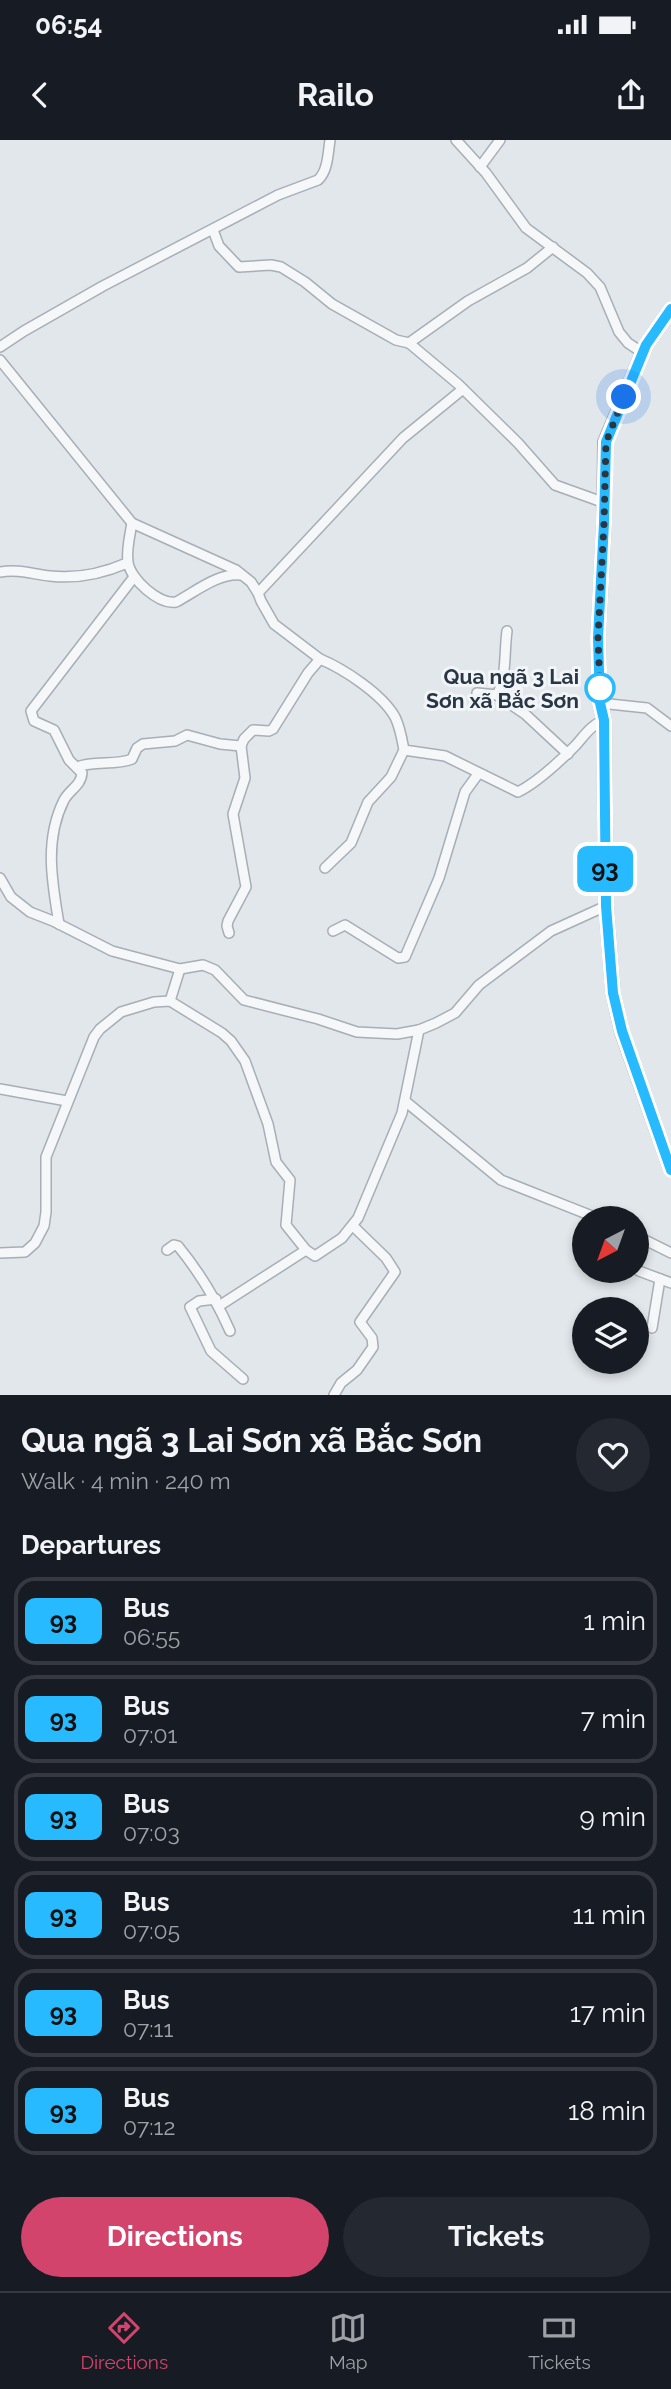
<!DOCTYPE html>
<html lang="en">
<head>
<meta charset="utf-8">
<style>
  :root { --surface:#171b24; --page:#242831; --text:#f1f3f6; --muted:#9ea1a6; --line:#363941; --accent:#d3446c }
  body { margin:0; font-family:Raleway,sans-serif; background:var(--page); color:var(--text); height:100vh; display:flex; flex-direction:column; font-size:26px; white-space:nowrap }
  * { box-sizing:border-box; margin:0 }
  p { font-size:23px; color:var(--muted) }
  .icon { flex:none; width:38px; height:38px; fill:none; stroke:currentColor; stroke-width:2; stroke-linecap:round; stroke-linejoin:round }
  .map { position:relative; height:1255px; overflow:hidden }
  .panel { display:flex; flex-direction:column; background:var(--surface); flex:1 }
  .panel>* { flex:none }
  .badge { padding:0 14px; border-radius:10px; font-size:24px; line-height:46px }
  .needle { width:46px; rotate:221deg }
  .fabs { position:absolute; left:572px; top:1066px; display:grid; gap:14px }
  .fabs a { display:grid; place-items:center; width:77px; height:77px; border-radius:50%; background:var(--surface); box-shadow:0 4px 10px #0003; font-size:35px }
  .you { position:absolute; width:35px; height:35px; margin:-18px; border:5px solid #fff; border-radius:50%; background:#1a73e8; box-shadow:0 0 0 10px #1a73e833 }
  .map>.badge { position:absolute; translate:-50% -50%; box-shadow:0 0 0 4px #fff }
  h2 { padding:0 21px; font-size:26px; line-height:63px }
  .round { display:grid; place-items:center; flex:none; width:74px; height:74px; border-radius:37px; background:var(--page) }
  .summary { display:flex; align-items:center; justify-content:space-between; height:119px; padding:0 21px }
  h1 { font-size:33px; font-weight:700; line-height:52px }
  .cta { display:flex; gap:14px; margin-top:auto; padding:14px 21px }
  .cta a { flex:1; height:80px; border-radius:42px; background:var(--accent); color:#fff; font-size:28px; font-weight:700; line-height:80px; text-align:center }
  .cta a+a { background:var(--page); color:var(--text) }
  ul { padding:0; list-style:none }
  li { display:flex; align-items:center; gap:21px; height:88px; margin:0 14px 10px; padding:0 7px; border:4px solid var(--line); border-radius:21px }
  li div { flex:1 }
  li b { display:block; font-size:26px }
  li em { font-style:normal }
  li .badge { min-width:77px; font-weight:700; text-align:center }
  .status { display:flex; justify-content:space-between; align-items:center; height:49px; padding:0 35px; background:var(--surface); direction:ltr }
  .status svg { height:19px; fill:currentColor }
  header { display:flex; justify-content:space-between; align-items:center; height:91px; padding:0 21px; background:var(--surface); font-size:32px; font-weight:700 }
  .tabs { display:flex; justify-content:space-around; align-items:center; height:98px; border-top:2px solid var(--line); background:var(--surface); font-size:19px; color:var(--muted) }
  .tabs a { display:grid; justify-items:center; gap:4px }
  .tabs .current { color:var(--accent) }
  .map>svg:first-child { display:block }
  .lines { fill:none; stroke-linecap:round; stroke-linejoin:round }
  .street-casing { stroke:#a7aeb6; stroke-width:12 }
  .secondary-casing { stroke:#a7aeb6; stroke-width:16 }
  .street { stroke:#f5f7f9; stroke-width:9 }
  .secondary { stroke:#fff; stroke-width:12 }
  .line-casing { stroke:#fff; stroke-width:16 }
  .line { stroke:#27baff; stroke-width:10 }
  .walk { stroke:#293644; stroke-width:7; stroke-dasharray:0 12.6 }
  .stop-dot { fill:#fff; stroke:#27baff; stroke-width:3.5 }
  .labels { text-anchor:middle; dominant-baseline:central; stroke-width:6; stroke-linejoin:round; paint-order:stroke }
  .stop-label { font-size:21px; font-weight:bold; fill:#293644; stroke:#f2f5f8; text-anchor:end }
</style>
</head>
<body>
<div class="status"><b>06:54</b><svg viewBox="0 0 49 12"><path d="M0 12V9h3v3zM5 12V6h3v6zM10 12V3h3v9zM15 12V0h3v12zM26 1h20v11H26zM47 4h2v5h-2z"/></svg></div>
<header><svg class="icon" aria-label="back" viewBox="0 0 24 24"><path d="M15 5l-7 7 7 7"/></svg>Railo<svg class="icon" aria-label="share" viewBox="0 0 24 24"><path d="M12 15V3M7 8l5-5 5 5M5 13v7h14v-7"/></svg></header>
<div class="map">
<svg width="671" height="1255" viewBox="0 0 671 1255">
  <rect width="100%" height="100%" fill="#e2e7eb"/>
  <g class="lines">
    <g class="street-casing">
      <g id="street">
        <polyline points="456,0 486,33 526,88 587,133 600,147 619,192 628,203 643,213"/>
        <polyline points="480,27 500,0"/>
        <polyline points="213,90 219,106 239,127 271,125 281,127 305,142 332,164 396,200 409,203"/>
        <polyline points="553,107 527,128 468,161 409,203 458,244 518,303 555,345 605,363"/>
        <path d="M 0,207 L 24,191 L 103,146 L 278,55 L 318,40 C 328,31 328,13 330,0"/>
        <polyline points="0,220 132,383 236,430 251,442 258,453 261,461 274,484 320,519"/>
        <path d="M 132,383 C 130,395 126,410 128,422 C 130,439 159,465 176,462 C 195,452 218,433 240,435"/>
        <path d="M 0,432 C 18,429 32,434 50,436 C 76,439 104,433 127,423"/>
        <polyline points="258,453 403,298 463,249"/>
        <polyline points="477,553 497,555 525,574 568,614"/>
        <path d="M 497,555 C 507,536 504,512 507,491"/>
        <polyline points="600,563 647,568 671,586"/>
        <path d="M 77,627 C 95,620 115,626 132,619 L 137,608 L 143,604 L 175,601 L 187,595 L 220,604 L 241,606"/>
        <polyline points="325,728 351,703 368,662 391,637 404,610"/>
        <polyline points="0,738 11,757 30,772 53,781 112,811 180,829 203,825 215,830 244,860 318,879 357,892 397,894 419,890"/>
        <path d="M 59,784 C 52,742 44,700 64,660 C 70,649 81,646 82,633 L 69,620 L 54,590 L 34,581 L 31,571 L 134,437"/>
        <polyline points="333,791 345,785 398,818 405,817 439,738 465,652 478,634"/>
        <path d="M 229,793 L 227,786 L 228,781 L 246,747 L 233,674 L 245,638 L 241,606 L 244,599 L 253,590 L 269,591 L 273,589 L 308,533 L 320,519 C 344,529 382,554 395,577 C 400,587 402,599 404,610 L 445,616 L 518,652 C 538,642 559,622 575,606 C 584,596 591,585 604,580"/>
        <polyline points="170,861 180,829"/>
        <polyline points="0,949 67,961"/>
        <polyline points="405,961 501,1040 597,1078"/>
        <polyline points="637,1096 671,1113"/>
        <path d="M 167,1110 L 174,1105 L 178,1106 C 200,1133 216,1159 230,1191"/>
        <polyline points="0,1113 25,1112 35,1103 44,1086 46,1072 46,1017 94,897 100,889 121,872 154,862 170,861 222,893 231,901 245,921 268,984 276,1022 290,1040 286,1085 306,1110 315,1116 342,1098 358,1078 402,973 419,890 436,883 455,873 479,845 551,791 606,766"/>
        <polyline points="639,1131 671,1143"/>
        <polyline points="216,1159 199,1161 190,1167 211,1211 243,1239"/>
        <polyline points="219,1166 306,1110"/>
        <polyline points="652,1188 660,1139"/>
        <polyline points="334,1255 341,1243 357,1230 373,1207 372,1198 360,1182 395,1132 386,1118 353,1086"/>
      </g>
    </g>
    <g class="secondary-casing">
      <polyline id="secondary" points="671,169 646,205 605,302 604,383 598,498 600,563 604,580 606,766 613,853 622,892 671,1030"/>
    </g>
    <use href="#street" class="street"/>
    <use href="#secondary" class="secondary"/>
  </g>
  <g class="lines">
    <g class="line-casing">
      <polyline id="line" points="671,169 646,205 606,302 604,383 598,498 600,563 604,580 606,766 613,853 622,891 671,1030"/>
    </g>
    <use href="#line" class="line"/>
    <polyline class="walk" points="600,548 598,498 604,383 606,302 624,257"/>
  </g>
  <circle class="stop-dot" cx="600" cy="548" r="14"/>
  <g class="labels">
    <g class="stop-label">
      <text x="579" y="536">Qua ngã 3 Lai<tspan x="579" dy="24">Sơn xã Bắc Sơn</tspan></text>
    </g>
  </g>
</svg>
<div class="fabs">
<a><svg class="needle" viewBox="-14 -14 28 28"><path d="M0-13l5 13h-10z" fill="#e53935"/><path d="M0 13l5-13h-10z" fill="#9ea1a6"/></svg></a>
<a><svg class="icon" aria-label="layers" viewBox="0 0 24 24"><path d="M12 4l9 5-9 5-9-5zM3 14l9 5 9-5"/></svg></a>
</div>
<div class="you" style="left:624px;top:257px"></div>
<b class="badge" style="left:605px;top:729px;background:#27baff;color:#111">93</b>
</div>
<section class="panel">
<div class="summary"><div><h1>Qua ngã 3 Lai Sơn xã Bắc Sơn</h1><p>Walk · 4 min · 240 m</p></div><a class="round"><svg class="icon" aria-label="heart" viewBox="0 0 24 24"><path d="M12 20l-8-8c-3-5 5-10 8-4 3-6 11-1 8 4z"/></svg></a></div>
<h2>Departures</h2>
<ul>
<li><span class="badge" style="background:#27baff;color:#111">93</span><div><b>Bus</b><p>06:55</p></div><em>1 min</em></li>
<li><span class="badge" style="background:#27baff;color:#111">93</span><div><b>Bus</b><p>07:01</p></div><em>7 min</em></li>
<li><span class="badge" style="background:#27baff;color:#111">93</span><div><b>Bus</b><p>07:03</p></div><em>9 min</em></li>
<li><span class="badge" style="background:#27baff;color:#111">93</span><div><b>Bus</b><p>07:05</p></div><em>11 min</em></li>
<li><span class="badge" style="background:#27baff;color:#111">93</span><div><b>Bus</b><p>07:11</p></div><em>17 min</em></li>
<li><span class="badge" style="background:#27baff;color:#111">93</span><div><b>Bus</b><p>07:12</p></div><em>18 min</em></li>
</ul>
<div class="cta"><a>Directions</a><a>Tickets</a></div>
</section>
<nav class="tabs">
<a class="current"><svg class="icon" aria-label="directions" viewBox="0 0 24 24"><path d="M12 3l9 9-9 9-9-9zM9 14v-3h6M13 9l2 2-2 2"/></svg>Directions</a>
<a><svg class="icon" aria-label="map" viewBox="0 0 24 24"><path d="M3 6l6-2 6 2 6-2v14l-6 2-6-2-6 2zM9 4v14M15 6v14"/></svg>Map</a>
<a><svg class="icon" aria-label="tickets" viewBox="0 0 24 24"><path d="M3 7h18v10H3zM15 7v10"/></svg>Tickets</a>
</nav>
</body>
</html>
